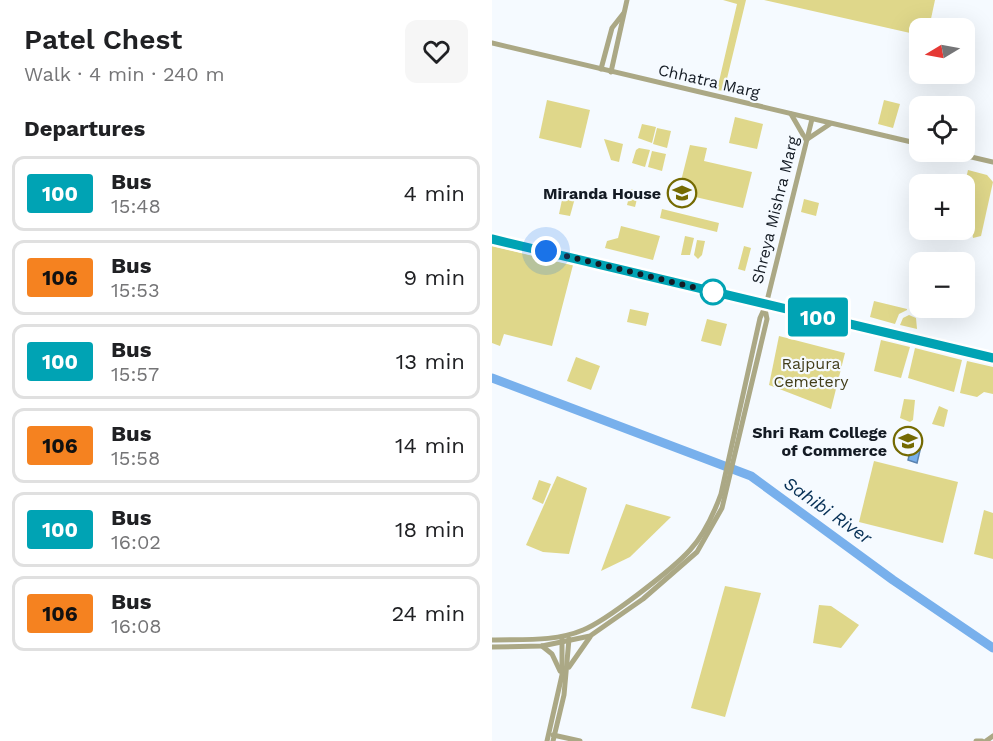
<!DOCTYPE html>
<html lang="en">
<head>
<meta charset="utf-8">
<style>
  :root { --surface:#fff; --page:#f6f6f6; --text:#202124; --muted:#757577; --line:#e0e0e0 }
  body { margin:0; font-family:"Work Sans",sans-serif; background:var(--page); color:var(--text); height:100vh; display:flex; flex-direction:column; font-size:22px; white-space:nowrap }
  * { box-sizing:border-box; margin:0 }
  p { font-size:20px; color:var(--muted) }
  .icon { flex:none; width:33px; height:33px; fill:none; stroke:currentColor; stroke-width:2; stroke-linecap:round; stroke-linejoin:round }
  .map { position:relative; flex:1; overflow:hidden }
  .drawer { display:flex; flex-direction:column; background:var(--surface); width:492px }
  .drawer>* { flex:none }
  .badge { padding:0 12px; border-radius:4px; font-size:21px; line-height:39px }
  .needle { width:39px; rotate:260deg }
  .tools { position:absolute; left:417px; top:18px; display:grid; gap:12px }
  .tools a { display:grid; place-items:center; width:66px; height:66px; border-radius:12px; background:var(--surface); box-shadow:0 6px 24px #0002; font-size:30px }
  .you { position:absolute; width:30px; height:30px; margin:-15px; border:4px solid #fff; border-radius:50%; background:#1a73e8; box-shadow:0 0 0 9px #1a73e833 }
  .map>.badge { position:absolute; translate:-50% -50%; box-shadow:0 0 0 3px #fff }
  h2 { padding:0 24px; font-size:22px; line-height:54px }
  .round { display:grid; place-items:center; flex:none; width:63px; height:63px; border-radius:12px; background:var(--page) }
  .overview { display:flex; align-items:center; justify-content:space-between; height:102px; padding:0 24px }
  h1 { font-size:28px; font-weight:600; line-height:45px }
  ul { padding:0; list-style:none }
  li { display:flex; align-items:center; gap:18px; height:75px; margin:0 12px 9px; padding:0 12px; border:3px solid var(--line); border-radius:12px }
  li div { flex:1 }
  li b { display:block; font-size:22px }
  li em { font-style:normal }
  li .badge { min-width:66px; font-weight:700; text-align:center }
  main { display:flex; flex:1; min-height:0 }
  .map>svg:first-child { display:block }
  .green { fill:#dfd78a }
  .water { fill:#78b0ec; stroke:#5a83b0; stroke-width:1.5 }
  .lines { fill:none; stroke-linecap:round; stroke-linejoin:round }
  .river { stroke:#78b0ec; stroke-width:9 }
  .minor { stroke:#aba885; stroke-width:5 }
  .line-casing { stroke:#fff; stroke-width:14 }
  .line { stroke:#00a3b4; stroke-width:9 }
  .walk { stroke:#141b24; stroke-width:6; stroke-dasharray:0 10.8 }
  .stop-dot { fill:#fff; stroke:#00a3b4; stroke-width:3 }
  .labels { text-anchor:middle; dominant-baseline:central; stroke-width:4.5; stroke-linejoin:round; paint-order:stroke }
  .street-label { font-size:16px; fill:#141b24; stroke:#f5faff }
  .poi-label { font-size:16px; font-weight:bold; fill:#141b24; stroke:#f5faff; text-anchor:end }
  .park-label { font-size:16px; fill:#433e1a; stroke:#f5faff }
  .water-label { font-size:18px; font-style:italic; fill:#052f55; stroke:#f5faff }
</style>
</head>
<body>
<main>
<section class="drawer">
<div class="overview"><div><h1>Patel Chest</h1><p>Walk · 4 min · 240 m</p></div><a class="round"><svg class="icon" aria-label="heart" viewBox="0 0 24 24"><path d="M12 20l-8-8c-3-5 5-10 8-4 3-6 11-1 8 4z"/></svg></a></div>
<h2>Departures</h2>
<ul>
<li><span class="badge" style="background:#00a3b4;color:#fff">100</span><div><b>Bus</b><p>15:48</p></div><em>4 min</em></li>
<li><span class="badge" style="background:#f58220;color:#111">106</span><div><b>Bus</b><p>15:53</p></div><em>9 min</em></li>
<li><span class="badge" style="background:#00a3b4;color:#fff">100</span><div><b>Bus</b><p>15:57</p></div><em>13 min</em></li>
<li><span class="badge" style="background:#f58220;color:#111">106</span><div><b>Bus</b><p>15:58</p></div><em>14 min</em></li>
<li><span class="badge" style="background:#00a3b4;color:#fff">100</span><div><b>Bus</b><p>16:02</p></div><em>18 min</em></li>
<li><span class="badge" style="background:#f58220;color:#111">106</span><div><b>Bus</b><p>16:08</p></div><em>24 min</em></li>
</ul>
</section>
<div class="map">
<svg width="501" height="741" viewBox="0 0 501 741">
  <rect width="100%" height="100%" fill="#f5faff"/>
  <g class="green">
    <polygon points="231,0 254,0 232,91 225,90 245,4"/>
    <polygon points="272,0 443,0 437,28 428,28 427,35"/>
    <polygon points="55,100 98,110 89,148 47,138"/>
    <polygon points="392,100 408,104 401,128 386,124"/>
    <polygon points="243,117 271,124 265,149 237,143"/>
    <polygon points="150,124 164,127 160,143 146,138"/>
    <polygon points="165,128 179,131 175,148 161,144"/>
    <polygon points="112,139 131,144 127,162 119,160"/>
    <polygon points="198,145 215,148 212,161 260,172 251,208 186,193"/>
    <polygon points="147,148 158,150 153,167 140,163 144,150"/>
    <polygon points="160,151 174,154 170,171 156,167"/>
    <polygon points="476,170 495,175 501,182 489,236 481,238 473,183"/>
    <polygon points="139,189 147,191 143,207 135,205"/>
    <polygon points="71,195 83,198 78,216 67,214"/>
    <polygon points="312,199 327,203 324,216 309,212"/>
    <polygon points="170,209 227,223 225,232 168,218"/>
    <polygon points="129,226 168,236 161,260 113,248 115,241 126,238"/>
    <polygon points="193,236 202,238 198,255 189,255"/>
    <polygon points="205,240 213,241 210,255 206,259 202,255"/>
    <polygon points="0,246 81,265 60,346 12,334 8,346 0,343"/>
    <polygon points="252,246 259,248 253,271 246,269"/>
    <polygon points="382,301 415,309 415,310 407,314 403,324 378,317"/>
    <polygon points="138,309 157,313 154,326 135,322"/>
    <polygon points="417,315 424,318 425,329 408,325 411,318"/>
    <polygon points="215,319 235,324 229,346 209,341"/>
    <polygon points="287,336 353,353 339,409 277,385"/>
    <polygon points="389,340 418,347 409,378 382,371"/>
    <polygon points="423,348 470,360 462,392 416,378"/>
    <polygon points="84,357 108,366 99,390 75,381"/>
    <polygon points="475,361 501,367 501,394 492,392 485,397 468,393"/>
    <polygon points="412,399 423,400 421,420 418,422 408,418"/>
    <polygon points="447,406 456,410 452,427 440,424"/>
    <polygon points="382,461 466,482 451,543 367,522"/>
    <polygon points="65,476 95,488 77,554 51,552 34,545"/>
    <polygon points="47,480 59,484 51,504 40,499"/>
    <polygon points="134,504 179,517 138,557 109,571"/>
    <polygon points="492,510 501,513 501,559 482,554"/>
    <polygon points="233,586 269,593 233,717 199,708"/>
    <polygon points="327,605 339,606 367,625 349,648 321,643"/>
  </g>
  <polygon class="water" points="421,440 430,442 425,463 416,460"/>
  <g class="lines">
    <polyline class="river" points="0,378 259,476 401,580 501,648"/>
    <g class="minor">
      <polyline points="0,43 428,144"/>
      <polyline points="109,69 120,28 131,14"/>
      <polyline points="119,72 135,0"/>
      <polyline points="299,114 314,140 338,124"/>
      <polyline points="458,152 501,162"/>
      <polyline points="0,239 501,358"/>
      <path d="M 0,640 C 30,639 63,642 91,630 C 114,621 181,569 198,550 C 212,535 222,513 229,494 L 268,318 L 274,305 L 320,119"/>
      <polyline points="50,646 60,654 68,671"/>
      <polyline points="0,647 50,646 98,636 151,599 205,552 230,508 275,319 273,309"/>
      <polyline points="77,667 98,637"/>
      <polyline points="61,735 88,741"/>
      <polyline points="55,741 70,675 70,639"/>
      <polyline points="61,741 72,695 77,639"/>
      <polyline points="484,741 490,741"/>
      <polyline points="494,741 501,736"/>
    </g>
  </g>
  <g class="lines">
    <g class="line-casing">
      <polyline id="line" points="0,239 501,358"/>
    </g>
    <use href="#line" class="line"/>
    <polyline class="walk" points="54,251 221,292"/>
  </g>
  <defs>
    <g id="university-ring" transform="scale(1.5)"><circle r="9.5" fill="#f5faff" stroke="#746a02" stroke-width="1.5"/><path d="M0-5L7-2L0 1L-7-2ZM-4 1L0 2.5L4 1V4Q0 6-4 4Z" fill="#746a02"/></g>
  </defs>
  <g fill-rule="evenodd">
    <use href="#university-ring" x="190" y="193"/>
    <use href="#university-ring" x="416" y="441"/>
  </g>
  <circle class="stop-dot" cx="221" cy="292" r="12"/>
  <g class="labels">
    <g class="street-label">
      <text transform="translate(217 81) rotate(13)">Chhatra Marg</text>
      <text transform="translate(283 210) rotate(-76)">Shreya Mishra Marg</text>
    </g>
    <g class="poi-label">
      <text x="169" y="193">Miranda House</text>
      <text x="395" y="432">Shri Ram College<tspan x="395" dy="18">of Commerce</tspan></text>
    </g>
    <g class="park-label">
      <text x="319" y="363">Rajpura<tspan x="319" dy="18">Cemetery</tspan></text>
    </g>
    <g class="water-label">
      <text transform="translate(336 510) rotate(35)">Sahibi River</text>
    </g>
  </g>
</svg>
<div class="tools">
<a><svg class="needle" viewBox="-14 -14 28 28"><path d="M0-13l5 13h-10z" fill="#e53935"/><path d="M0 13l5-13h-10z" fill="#757577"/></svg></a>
<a><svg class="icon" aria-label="locate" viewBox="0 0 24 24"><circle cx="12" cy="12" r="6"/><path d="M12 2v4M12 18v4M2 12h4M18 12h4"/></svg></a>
<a>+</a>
<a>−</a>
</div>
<div class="you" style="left:54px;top:251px"></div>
<b class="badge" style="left:326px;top:317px;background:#00a3b4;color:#fff">100</b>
</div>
</main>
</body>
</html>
